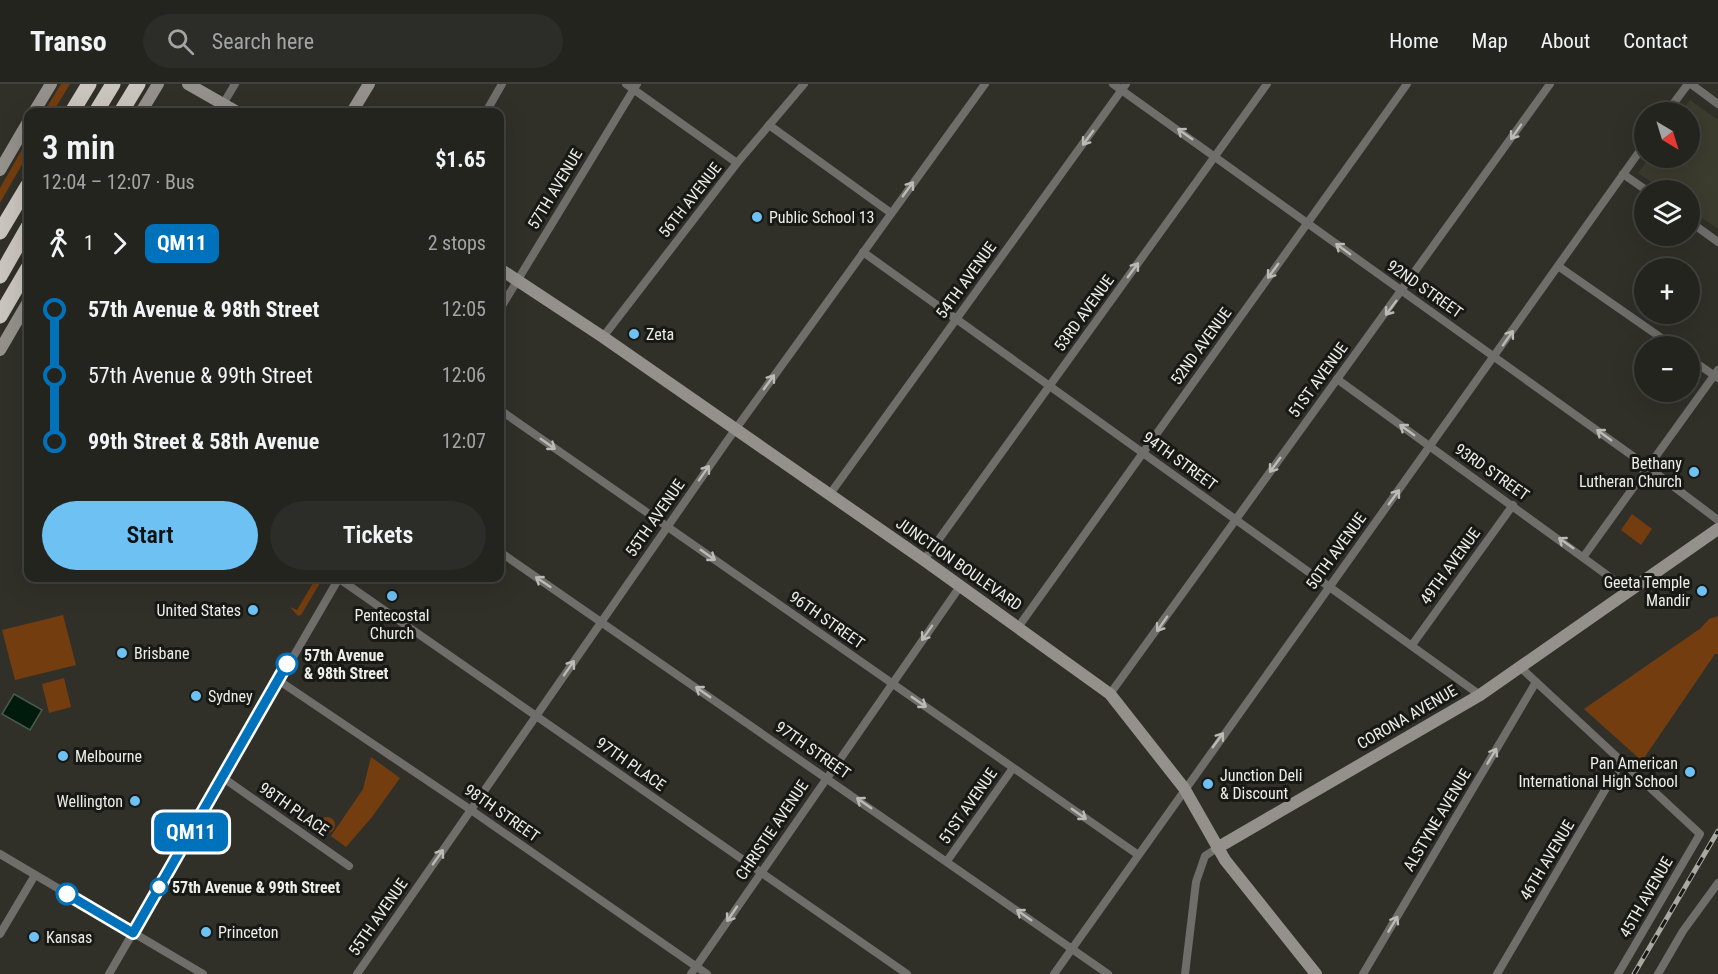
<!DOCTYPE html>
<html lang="en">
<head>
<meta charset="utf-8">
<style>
  :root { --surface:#24241f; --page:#2c2c28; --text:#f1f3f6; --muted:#a3a4a4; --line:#41413d; --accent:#6dc2f3 }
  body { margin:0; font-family:"Roboto Condensed",sans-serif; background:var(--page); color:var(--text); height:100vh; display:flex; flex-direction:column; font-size:22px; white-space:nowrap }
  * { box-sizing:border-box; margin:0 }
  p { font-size:20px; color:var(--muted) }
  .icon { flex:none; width:33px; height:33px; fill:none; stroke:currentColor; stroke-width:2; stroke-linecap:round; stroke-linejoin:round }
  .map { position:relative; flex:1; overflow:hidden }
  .side { position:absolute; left:24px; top:24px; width:480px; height:474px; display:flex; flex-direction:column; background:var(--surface); border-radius:12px; box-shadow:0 6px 24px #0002,0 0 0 2px var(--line) }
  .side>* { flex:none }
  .badge { padding:0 12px; border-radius:9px; font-size:21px; line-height:39px }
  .needle { width:39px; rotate:142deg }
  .controls { position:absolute; left:1634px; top:18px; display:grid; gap:12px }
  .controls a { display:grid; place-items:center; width:66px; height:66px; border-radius:50%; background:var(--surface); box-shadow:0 6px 24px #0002,0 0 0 2px var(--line); font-size:30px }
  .map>.badge { position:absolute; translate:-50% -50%; box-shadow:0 0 0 3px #fff }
  .legs { display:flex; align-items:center; gap:9px; height:66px; padding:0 18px; font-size:20px }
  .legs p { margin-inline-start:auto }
  .overview { display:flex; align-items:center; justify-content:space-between; height:102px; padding:0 18px }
  h1 { font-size:33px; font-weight:600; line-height:45px }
  .cta { display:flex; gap:12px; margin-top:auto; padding:12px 18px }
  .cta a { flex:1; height:69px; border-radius:36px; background:var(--accent); color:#111; font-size:24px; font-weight:600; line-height:69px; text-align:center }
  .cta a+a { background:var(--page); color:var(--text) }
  ul { padding:0 18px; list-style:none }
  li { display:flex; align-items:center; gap:21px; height:66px; font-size:22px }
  li i { display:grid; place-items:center; width:9px; height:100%; margin:0 8px; background:currentColor }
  li i::after { content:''; width:15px; height:15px; margin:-8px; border:4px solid; border-radius:50%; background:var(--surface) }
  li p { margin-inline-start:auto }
  li:first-child i { background:linear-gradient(#0000 50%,currentColor 0) }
  li:last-child i { background:linear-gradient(currentColor 50%,#0000 0) }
  header { display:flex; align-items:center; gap:36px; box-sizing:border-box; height:84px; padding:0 30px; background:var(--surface); border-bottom:2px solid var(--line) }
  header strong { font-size:28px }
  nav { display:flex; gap:33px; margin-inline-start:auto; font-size:21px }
  .search { width:420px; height:54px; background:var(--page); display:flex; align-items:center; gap:15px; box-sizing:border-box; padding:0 21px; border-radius:33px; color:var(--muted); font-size:22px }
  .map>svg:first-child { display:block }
  .built { fill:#3b3b2e }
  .green { fill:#743d0f }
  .water { fill:#001b0c; stroke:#475a4e; stroke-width:1.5 }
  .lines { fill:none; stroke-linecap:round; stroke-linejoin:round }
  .street { stroke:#706e6b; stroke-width:8 }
  .secondary { stroke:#94918c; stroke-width:12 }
  .highway { stroke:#c9c4bd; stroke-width:15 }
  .rail-casing { stroke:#a9a9a4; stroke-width:5 }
  .rail { stroke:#181815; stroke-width:3; stroke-dasharray:9; stroke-linecap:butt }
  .oneway { stroke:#bbbab7 }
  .line-1-casing { stroke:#fff; stroke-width:14 }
  .line-1 { stroke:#0072bc; stroke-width:9 }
  .poi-dot { fill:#6dc2f3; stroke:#181815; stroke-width:2 }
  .stop-1-dot { fill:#fff; stroke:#0072bc; stroke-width:3 }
  .labels { text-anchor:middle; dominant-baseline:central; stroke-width:6; stroke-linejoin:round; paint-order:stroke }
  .street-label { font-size:16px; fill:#edede9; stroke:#181815 }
  .poi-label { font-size:16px; fill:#edede9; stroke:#181815; text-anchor:start }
  .stop-label { font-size:16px; font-weight:bold; fill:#edede9; stroke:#181815; text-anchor:start }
</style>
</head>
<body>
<header>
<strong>Transo</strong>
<div class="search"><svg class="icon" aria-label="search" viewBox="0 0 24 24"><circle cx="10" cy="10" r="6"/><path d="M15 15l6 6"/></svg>Search here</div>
<nav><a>Home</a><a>Map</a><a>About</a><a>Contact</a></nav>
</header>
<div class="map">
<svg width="1718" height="890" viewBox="0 0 1718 890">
  <rect width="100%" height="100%" fill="#303029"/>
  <polygon class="built" points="1690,16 1718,36 1718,145 1689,125 1689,106 1663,106 1638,89 1649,74 1689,74 1689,28 1681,28"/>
  <g class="green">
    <polygon points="61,0 70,0 53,28 44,28"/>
    <polygon points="28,55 28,70 0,119 0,104"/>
    <polygon points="1632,430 1652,445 1641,461 1621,446"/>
    <polygon points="316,494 323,494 301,531 298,532 290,523 297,526"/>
    <polygon points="63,531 76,581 15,596 2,546"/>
    <polygon points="1718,532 1718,570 1715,570 1642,677 1584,625 1701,544 1709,535"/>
    <polygon points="64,594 71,623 49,629 42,600"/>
    <polygon points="371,673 400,694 372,733 346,763 331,752 363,705"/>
    <circle cx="327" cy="741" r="8"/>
  </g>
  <polygon class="water" points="14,610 42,626 30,646 2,630"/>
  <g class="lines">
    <g class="street">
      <polyline points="626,0 737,79"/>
      <polyline points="1113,0 1641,378 1718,436"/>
      <polyline points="1691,0 1718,20"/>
      <polyline points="223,20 235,0"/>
      <polyline points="486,28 502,0"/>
      <polyline points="1667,28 1688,0"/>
      <polyline points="769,41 891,129"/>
      <polyline points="1623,90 1646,106"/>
      <polyline points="1689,137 1718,158"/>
      <polyline points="863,168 1480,611"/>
      <polyline points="1558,182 1673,262"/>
      <polyline points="500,225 637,0"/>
      <polyline points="603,253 737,79 804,0"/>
      <polyline points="1689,274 1718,294"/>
      <polyline points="1337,295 1629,507"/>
      <polyline points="500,326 1137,770"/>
      <polyline points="830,410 1126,0"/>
      <polyline points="500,468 1108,890"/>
      <polyline points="1584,472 1718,286"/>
      <polyline points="924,476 1267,0"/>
      <polyline points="338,494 907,890"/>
      <polyline points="1019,542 1407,0"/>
      <polyline points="1412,561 1513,421"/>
      <polyline points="1520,583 1700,750 1618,890"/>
      <polyline points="278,596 471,726 707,890"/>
      <polyline points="1110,610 1550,0"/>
      <polyline points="222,693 349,782"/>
      <polyline points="0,770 203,890"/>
      <polyline points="947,777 1013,684"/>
      <polyline points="0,850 35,791"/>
      <polyline points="109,890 339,494"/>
      <polyline points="357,890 727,357 985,0"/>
      <polyline points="691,890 961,501"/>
      <polyline points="1054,890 1644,61"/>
      <polyline points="1185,890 1196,798 1205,772 1217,764"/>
      <polyline points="1363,890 1536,598"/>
      <polyline points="1497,890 1622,677"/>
      <polyline points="1658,890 1683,847 1718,799"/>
    </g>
    <g class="secondary">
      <polyline points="188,0 237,28"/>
      <polyline points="34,28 51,0"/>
      <polyline points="141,28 158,0"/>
      <polyline points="352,28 369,0"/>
      <polyline points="0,86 28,38"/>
      <polyline points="500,185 603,253 924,476 1110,610 1184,704 1225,776 1316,890"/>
      <polyline points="0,266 28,218"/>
      <polyline points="1217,764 1480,611 1718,445"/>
    </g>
    <g class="highway">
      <polyline points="72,28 89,0"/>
      <polyline points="96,28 113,0"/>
      <polyline points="121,28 138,0"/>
      <polyline points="0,148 28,101"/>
      <polyline points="0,192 28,143"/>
      <polyline points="0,232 28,184"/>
    </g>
    <g class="rail-casing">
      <polyline id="rail" points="1634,890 1718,747"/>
    </g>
    <use href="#rail" class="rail"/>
  </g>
  <defs><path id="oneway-shaft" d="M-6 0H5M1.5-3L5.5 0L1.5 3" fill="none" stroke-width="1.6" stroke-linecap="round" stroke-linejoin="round" transform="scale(1.5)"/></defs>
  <g class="oneway">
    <use href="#oneway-shaft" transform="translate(1516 48) rotate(125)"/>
    <use href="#oneway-shaft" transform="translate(1185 50) rotate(-145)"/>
    <use href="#oneway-shaft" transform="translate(1088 54) rotate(126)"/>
    <use href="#oneway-shaft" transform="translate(908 105) rotate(-54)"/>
    <use href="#oneway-shaft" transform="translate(1343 165) rotate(-144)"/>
    <use href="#oneway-shaft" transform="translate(1133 186) rotate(-54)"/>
    <use href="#oneway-shaft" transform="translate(1273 187) rotate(126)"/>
    <use href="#oneway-shaft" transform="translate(1391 224) rotate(127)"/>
    <use href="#oneway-shaft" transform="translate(1508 254) rotate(-55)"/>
    <use href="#oneway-shaft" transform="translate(769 298) rotate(-54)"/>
    <use href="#oneway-shaft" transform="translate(1407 346) rotate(-144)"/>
    <use href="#oneway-shaft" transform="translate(1604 351) rotate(-144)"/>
    <use href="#oneway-shaft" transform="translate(548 360) rotate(35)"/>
    <use href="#oneway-shaft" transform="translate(1275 381) rotate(126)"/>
    <use href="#oneway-shaft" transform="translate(704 389) rotate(-55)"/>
    <use href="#oneway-shaft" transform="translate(1394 413) rotate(-54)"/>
    <use href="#oneway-shaft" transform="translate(1566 459) rotate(-145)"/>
    <use href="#oneway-shaft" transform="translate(708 471) rotate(35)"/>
    <use href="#oneway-shaft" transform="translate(543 498) rotate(-146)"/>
    <use href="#oneway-shaft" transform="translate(1162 540) rotate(125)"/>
    <use href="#oneway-shaft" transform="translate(927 549) rotate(125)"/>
    <use href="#oneway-shaft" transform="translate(569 584) rotate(-55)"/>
    <use href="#oneway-shaft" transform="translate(703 608) rotate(-145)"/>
    <use href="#oneway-shaft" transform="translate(919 618) rotate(35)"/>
    <use href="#oneway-shaft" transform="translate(1218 656) rotate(-54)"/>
    <use href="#oneway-shaft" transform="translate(1492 672) rotate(-59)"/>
    <use href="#oneway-shaft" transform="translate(864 719) rotate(-145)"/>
    <use href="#oneway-shaft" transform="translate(1079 730) rotate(35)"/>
    <use href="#oneway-shaft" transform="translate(438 773) rotate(-55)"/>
    <use href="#oneway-shaft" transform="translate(732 830) rotate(124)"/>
    <use href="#oneway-shaft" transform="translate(1024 831) rotate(-145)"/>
    <use href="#oneway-shaft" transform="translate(1393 840) rotate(-59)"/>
  </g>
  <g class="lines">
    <g class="line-1-casing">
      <polyline id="line-1" points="67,810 133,849 287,580"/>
    </g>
    <use href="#line-1" class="line-1"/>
  </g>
  <g class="poi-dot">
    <circle cx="757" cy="133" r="6"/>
    <circle cx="634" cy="250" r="6"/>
    <circle cx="1694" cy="388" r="6"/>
    <circle cx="1702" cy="507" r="6"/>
    <circle cx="392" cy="512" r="6"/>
    <circle cx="253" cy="526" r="6"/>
    <circle cx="122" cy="569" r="6"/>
    <circle cx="196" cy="612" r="6"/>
    <circle cx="63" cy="672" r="6"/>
    <circle cx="1690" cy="688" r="6"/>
    <circle cx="1208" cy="700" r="6"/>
    <circle cx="135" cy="717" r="6"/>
    <circle cx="206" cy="848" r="6"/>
    <circle cx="34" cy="853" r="6"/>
  </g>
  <g class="stop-1-dot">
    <circle cx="287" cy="580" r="10"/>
    <circle cx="159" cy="803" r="8"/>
    <circle cx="67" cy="810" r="10"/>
  </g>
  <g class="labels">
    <g class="street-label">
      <text transform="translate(555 105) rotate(-59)">57TH AVENUE</text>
      <text transform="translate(690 116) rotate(-52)">56TH AVENUE</text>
      <text transform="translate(966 196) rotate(-54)">54TH AVENUE</text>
      <text transform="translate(1425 205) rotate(35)">92ND STREET</text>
      <text transform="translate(1084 229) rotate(-54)">53RD AVENUE</text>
      <text transform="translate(1201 262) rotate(-54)">52ND AVENUE</text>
      <text transform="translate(1318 296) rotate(-54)">51ST AVENUE</text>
      <text transform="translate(1180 377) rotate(36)">94TH STREET</text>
      <text transform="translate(1492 388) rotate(35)">93RD STREET</text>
      <text transform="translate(655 434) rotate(-55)">55TH AVENUE</text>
      <text transform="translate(1336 467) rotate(-54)">50TH AVENUE</text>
      <text transform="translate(959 480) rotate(35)">JUNCTION BOULEVARD</text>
      <text transform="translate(1450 482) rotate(-54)">49TH AVENUE</text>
      <text transform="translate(827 536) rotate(35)">96TH STREET</text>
      <text transform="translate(1407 633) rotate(-30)">CORONA AVENUE</text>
      <text transform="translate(813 666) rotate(35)">97TH STREET</text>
      <text transform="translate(631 680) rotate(35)">97TH PLACE</text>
      <text transform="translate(968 722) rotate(-55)">51ST AVENUE</text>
      <text transform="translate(294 725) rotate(35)">98TH PLACE</text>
      <text transform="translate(502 729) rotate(35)">98TH STREET</text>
      <text transform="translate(1437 736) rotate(-59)">ALSTYNE AVENUE</text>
      <text transform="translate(772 746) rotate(-56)">CHRISTIE AVENUE</text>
      <text transform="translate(1547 776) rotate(-59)">46TH AVENUE</text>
      <text transform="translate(1646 813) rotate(-60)">45TH AVENUE</text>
      <text transform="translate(378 833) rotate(-55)">55TH AVENUE</text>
    </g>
    <g class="poi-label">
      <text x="769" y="133">Public School 13</text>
      <text x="646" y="250">Zeta</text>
      <text x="1682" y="379" text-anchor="end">Bethany<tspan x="1682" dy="18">Lutheran Church</tspan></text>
      <text x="1690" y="498" text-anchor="end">Geeta Temple<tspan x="1690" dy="18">Mandir</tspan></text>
      <text x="241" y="526" text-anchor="end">United States</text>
      <text x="392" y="531" text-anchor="middle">Pentecostal<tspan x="392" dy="18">Church</tspan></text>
      <text x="134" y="569">Brisbane</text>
      <text x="208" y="612">Sydney</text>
      <text x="75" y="672">Melbourne</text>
      <text x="1678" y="679" text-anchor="end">Pan American<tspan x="1678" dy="18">International High School</tspan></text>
      <text x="1220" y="691">Junction Deli<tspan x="1220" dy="18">&amp; Discount</tspan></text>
      <text x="123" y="717" text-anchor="end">Wellington</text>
      <text x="218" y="848">Princeton</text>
      <text x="46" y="853">Kansas</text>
    </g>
    <g class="stop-label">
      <text x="304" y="571">57th Avenue<tspan x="304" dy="18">&amp; 98th Street</tspan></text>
      <text x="172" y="803">57th Avenue &amp; 99th Street</text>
    </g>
  </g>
</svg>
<div class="controls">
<a><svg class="needle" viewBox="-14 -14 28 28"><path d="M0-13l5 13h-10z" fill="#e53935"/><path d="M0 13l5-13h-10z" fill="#a3a4a4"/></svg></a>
<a><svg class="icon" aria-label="layers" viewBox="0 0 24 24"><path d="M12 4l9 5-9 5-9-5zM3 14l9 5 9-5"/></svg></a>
<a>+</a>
<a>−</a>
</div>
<b class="badge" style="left:191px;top:748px;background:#0072bc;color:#fff">QM11</b>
<section class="side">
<div class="overview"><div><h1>3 min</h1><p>12:04 – 12:07 · Bus</p></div><b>$1.65</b></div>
<div class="legs"><svg class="icon" aria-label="walk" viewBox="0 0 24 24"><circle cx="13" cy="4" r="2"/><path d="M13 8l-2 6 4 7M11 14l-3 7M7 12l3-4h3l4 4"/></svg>1<svg class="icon" aria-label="forward" viewBox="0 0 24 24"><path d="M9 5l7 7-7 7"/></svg><b class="badge" style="background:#0072bc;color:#fff">QM11</b><p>2 stops</p></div>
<ul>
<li><i style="color:#0072bc"></i><b>57th Avenue &amp; 98th Street</b><p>12:05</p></li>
<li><i style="color:#0072bc"></i><span>57th Avenue &amp; 99th Street</span><p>12:06</p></li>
<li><i style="color:#0072bc"></i><b>99th Street &amp; 58th Avenue</b><p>12:07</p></li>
</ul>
<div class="cta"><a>Start</a><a>Tickets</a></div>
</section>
</div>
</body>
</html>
